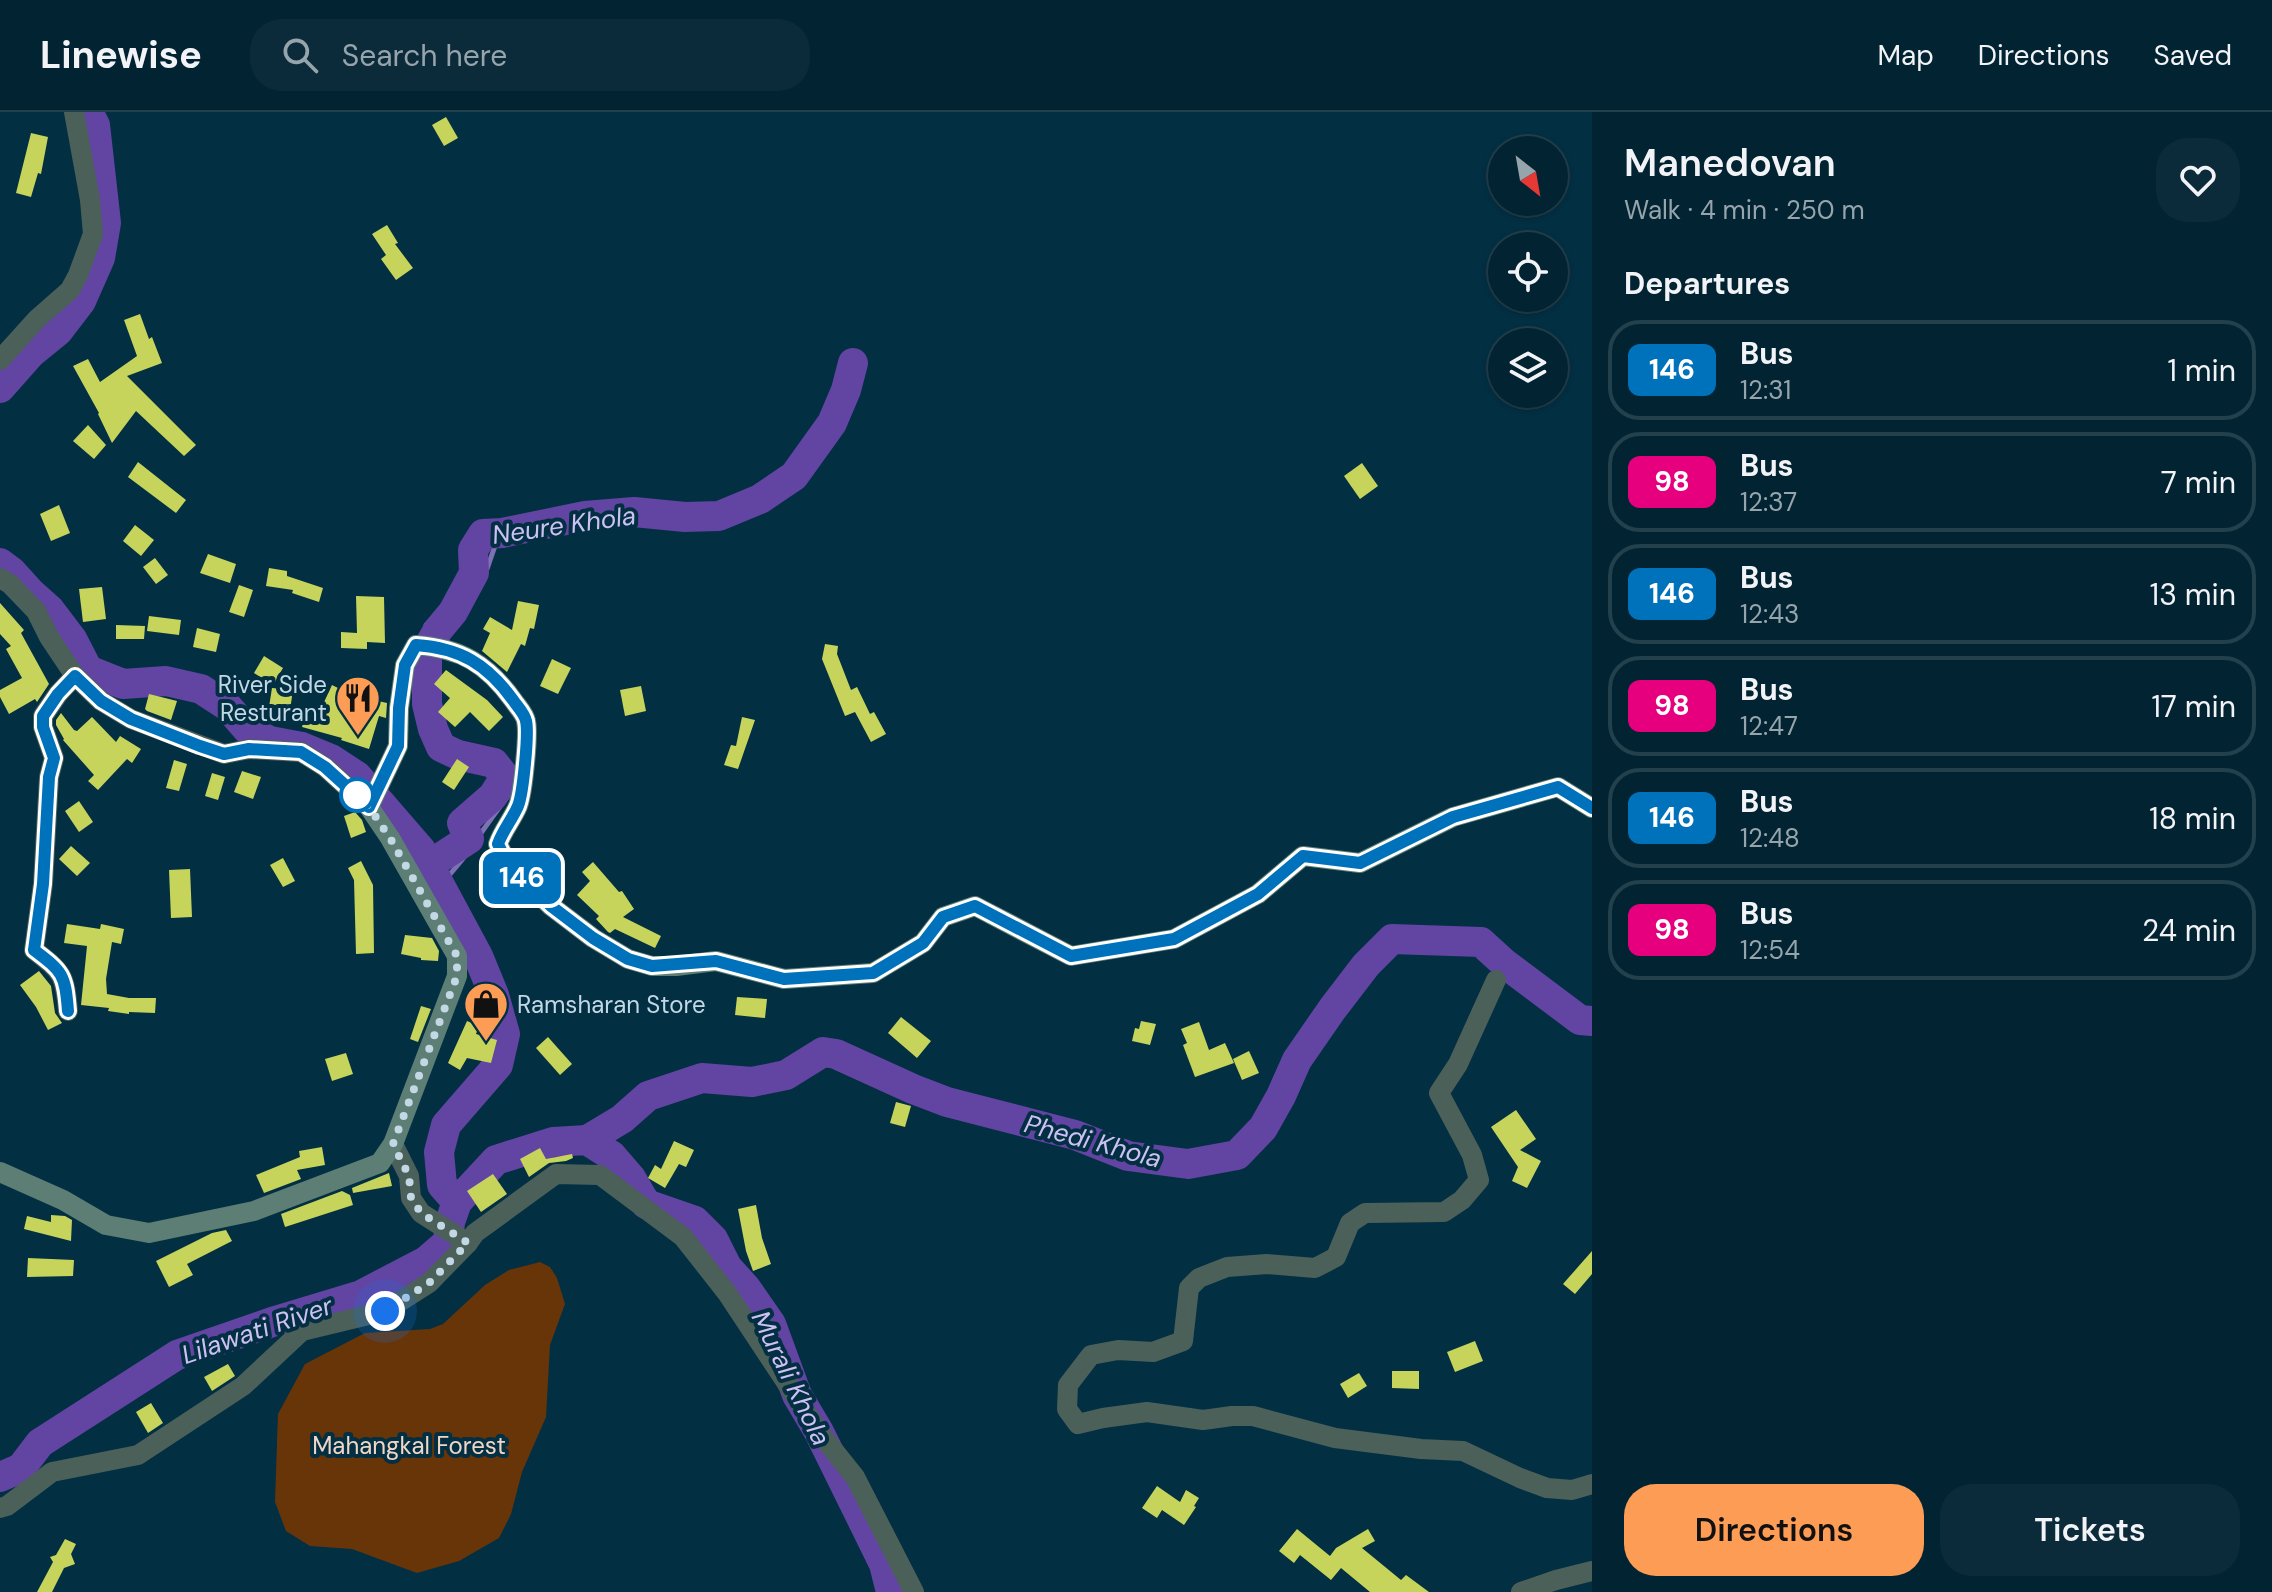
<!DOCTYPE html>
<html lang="en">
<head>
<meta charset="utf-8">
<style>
  :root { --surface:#022332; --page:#0c2b3a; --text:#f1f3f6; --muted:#96a4ac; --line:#23404d; --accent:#fd9c55 }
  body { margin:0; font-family:"DM Sans",sans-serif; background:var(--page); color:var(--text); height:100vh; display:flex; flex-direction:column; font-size:30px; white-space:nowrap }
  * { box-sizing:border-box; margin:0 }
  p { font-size:26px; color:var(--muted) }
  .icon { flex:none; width:44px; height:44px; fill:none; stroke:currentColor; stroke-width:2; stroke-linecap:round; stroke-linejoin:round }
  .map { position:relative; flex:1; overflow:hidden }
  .panel { display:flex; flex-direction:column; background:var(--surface); width:680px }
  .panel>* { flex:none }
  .badge { padding:0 16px; border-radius:12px; font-size:28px; line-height:52px }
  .needle { width:52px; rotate:149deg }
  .tools { position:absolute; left:1488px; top:24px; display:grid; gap:16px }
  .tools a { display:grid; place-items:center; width:80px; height:80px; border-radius:50%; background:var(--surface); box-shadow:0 2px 6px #0004,0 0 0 2px var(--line); font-size:40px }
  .you { position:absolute; width:40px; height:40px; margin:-20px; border:6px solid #fff; border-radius:50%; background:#1a73e8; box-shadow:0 0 0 12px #1a73e833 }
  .map>.badge { position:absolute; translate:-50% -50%; box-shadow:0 0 0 4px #fff }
  h2 { padding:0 32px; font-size:30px; line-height:72px }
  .round { display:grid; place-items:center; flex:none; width:84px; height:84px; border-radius:32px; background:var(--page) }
  .headline { display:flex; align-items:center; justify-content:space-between; height:136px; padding:0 32px }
  h1 { font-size:38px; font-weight:600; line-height:60px }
  .action { display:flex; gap:16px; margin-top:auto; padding:16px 32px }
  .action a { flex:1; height:92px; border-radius:32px; background:var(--accent); color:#111; font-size:32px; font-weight:600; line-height:92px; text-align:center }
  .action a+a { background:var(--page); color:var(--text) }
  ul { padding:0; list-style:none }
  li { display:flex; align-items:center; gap:24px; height:100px; margin:0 16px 12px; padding:0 16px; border:4px solid var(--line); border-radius:32px }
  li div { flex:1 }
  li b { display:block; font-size:30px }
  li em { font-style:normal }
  li .badge { min-width:88px; font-weight:700; text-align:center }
  header { display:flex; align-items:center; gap:48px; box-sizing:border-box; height:112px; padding:0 40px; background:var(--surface); border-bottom:2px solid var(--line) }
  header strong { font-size:38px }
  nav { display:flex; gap:44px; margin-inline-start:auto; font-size:28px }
  .search { width:560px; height:72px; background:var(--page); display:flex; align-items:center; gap:20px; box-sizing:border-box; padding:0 28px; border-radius:32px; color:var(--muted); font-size:30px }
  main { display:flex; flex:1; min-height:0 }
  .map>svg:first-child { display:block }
  .green { fill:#683509 }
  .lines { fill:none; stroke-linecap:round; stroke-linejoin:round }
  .stream { stroke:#7f70b6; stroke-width:5 }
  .river { stroke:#6244a2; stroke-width:30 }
  .building { fill:#c6d45b }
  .street { stroke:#4c605a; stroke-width:20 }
  .secondary { stroke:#5d7e74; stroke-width:20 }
  .line-casing { stroke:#fff; stroke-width:18 }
  .line { stroke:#0072bc; stroke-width:12 }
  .walk { stroke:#c3d8e5; stroke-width:8; stroke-dasharray:0 14.4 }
  .stop-dot { fill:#fff; stroke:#0072bc; stroke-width:4 }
  .labels { text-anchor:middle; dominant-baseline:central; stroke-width:8; stroke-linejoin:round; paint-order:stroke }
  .poi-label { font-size:24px; fill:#c3d8e5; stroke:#032f43; text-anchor:end }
  .park-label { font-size:24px; fill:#efd6c6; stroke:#032f43 }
  .water-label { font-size:26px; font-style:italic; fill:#cdc1f4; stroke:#032f43 }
</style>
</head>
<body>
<header>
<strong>Linewise</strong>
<div class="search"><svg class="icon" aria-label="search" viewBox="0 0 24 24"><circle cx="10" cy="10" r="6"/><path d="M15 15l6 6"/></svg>Search here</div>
<nav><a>Map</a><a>Directions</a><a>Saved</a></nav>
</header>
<main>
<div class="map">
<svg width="1592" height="1480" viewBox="0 0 1592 1480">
  <rect width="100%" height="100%" fill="#032f43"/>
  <polygon class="green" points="540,1150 550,1155 557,1166 565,1192 550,1233 546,1305 522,1360 511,1402 499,1426 459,1449 417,1461 352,1437 310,1434 286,1419 275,1390 278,1302 305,1252 365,1221 430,1217 443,1212 485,1173 509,1158"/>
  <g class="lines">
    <g class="stream">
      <polyline points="426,513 487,457 496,431 502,421"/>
      <path d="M 419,558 L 425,617 L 436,636 L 456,645 L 490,653 L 510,663 L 512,679 C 496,699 482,720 467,741 C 458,755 448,761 441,776"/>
    </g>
    <g class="river">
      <polyline points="0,276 31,241 58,219 81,189 100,146 106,111 95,13 88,0"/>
      <polyline points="0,451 12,460 31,481 50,498 72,527 88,558 123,572 166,569 201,577 227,594 247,617 270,629 302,635 331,647 357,664 421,738 478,844 494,883 505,922 498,953 446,1013 439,1040 442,1073 457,1090"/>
      <polyline points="430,755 435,749 469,727 462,711 493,684 505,665 494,651 458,643 441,635 433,617 427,592 427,537 438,518 453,500 474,461 473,438 483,422 502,421 585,404 634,400 685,405 719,404 760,387 794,364 832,311 846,278 853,251"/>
      <polyline points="587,1028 622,1007 648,984 702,966 752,970 786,963 823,940 836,942 913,977 947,990 1075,1023 1128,1044 1188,1052 1237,1043 1263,1016 1281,984 1297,948 1333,896 1366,853 1392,827 1481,830 1504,851 1580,908 1592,909"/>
      <polyline points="0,1365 21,1356 40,1331 177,1243 275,1209 361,1183 426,1149 448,1130 450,1110 457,1090 496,1048 553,1030 587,1028 612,1044 631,1066 646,1092 695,1109 713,1127 727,1155 746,1176 771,1212 797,1283 819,1320 884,1452 891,1480"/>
    </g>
  </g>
  <g class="building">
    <polygon points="446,5 458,26 444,34 432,13"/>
    <polygon points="31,21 48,25 41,62 38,61 31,85 16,81"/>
    <polygon points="387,113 398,131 395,132 413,156 396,168 381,147 386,143 372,122"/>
    <polygon points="140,202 149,227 152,225 162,251 127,264 196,333 184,344 136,299 112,331 98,302 99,301 73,254 88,247 100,270 137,244 124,208"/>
    <polygon points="88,313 106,333 94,347 73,329"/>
    <polygon points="138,350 186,388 176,401 128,365"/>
    <polygon points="1362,351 1378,374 1360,387 1344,364"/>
    <polygon points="59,393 70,421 51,429 40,402"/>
    <polygon points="135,413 154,428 141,444 123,429"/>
    <polygon points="208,442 236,452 230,471 200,461"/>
    <polygon points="155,446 168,463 156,472 143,455"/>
    <polygon points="269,456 287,459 287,464 323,476 319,490 292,481 293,478 266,474"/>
    <polygon points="239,473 253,478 244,505 229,500"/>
    <polygon points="102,475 106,507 83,510 79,477"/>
    <polygon points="356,484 384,485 385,531 367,530 367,537 341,536 341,520 357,521"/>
    <polygon points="518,489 539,493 534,517 530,516 525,534 521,532 507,560 482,539 490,521 483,517 490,505 512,518"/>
    <polygon points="0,491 24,518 21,521 49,572 37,590 35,587 9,602 0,585 0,578 22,566 6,537 11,534 0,522"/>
    <polygon points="149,504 181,508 179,523 147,519"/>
    <polygon points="116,513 145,514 144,527 116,527"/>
    <polygon points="197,516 220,522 216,540 193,535"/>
    <polygon points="825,532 838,534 837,542 851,578 857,575 870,602 874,600 886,622 871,630 855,600 845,604 822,547"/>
    <polygon points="264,544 283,556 273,573 254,561"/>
    <polygon points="552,547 571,556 558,582 540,574"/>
    <polygon points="446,558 487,588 503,605 489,619 470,600 455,615 438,600 450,586 434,572"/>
    <polygon points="332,573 352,583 387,591 386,606 379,604 369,637 341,628 342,626 302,615 307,598 319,601"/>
    <polygon points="641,574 646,599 625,604 620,578"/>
    <polygon points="272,576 293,578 290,598 269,595"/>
    <polygon points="149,582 177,589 171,608 147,599 145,597"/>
    <polygon points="61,601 74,618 77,619 92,605 116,630 120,624 141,637 132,651 127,647 98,678 88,669 94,663 63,628 64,627 56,613 56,608"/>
    <polygon points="742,605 755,608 738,657 724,653 731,633 736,634"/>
    <polygon points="457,647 469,655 454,678 442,670"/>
    <polygon points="174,648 187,652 179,679 166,676"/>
    <polygon points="242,659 261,665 253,687 234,680"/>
    <polygon points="212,661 225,665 218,688 205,684"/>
    <polygon points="79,689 93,710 79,720 65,699"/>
    <polygon points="355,700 362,708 366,720 351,726 344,704"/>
    <polygon points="71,734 90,751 77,764 59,747"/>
    <polygon points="283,746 295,769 283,775 270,753"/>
    <polygon points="361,749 373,773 374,841 356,842 354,768 348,756"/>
    <polygon points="593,750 619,780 622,779 634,797 623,805 661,824 655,836 615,817 610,821 608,820 596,807 599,804 577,783 590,769 582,760"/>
    <polygon points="190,757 192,805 171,806 169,758"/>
    <polygon points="67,812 100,817 101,812 124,817 121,832 112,830 106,867 107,882 129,886 156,886 155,901 129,900 129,902 108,899 109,896 81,893 87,834 64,831"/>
    <polygon points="405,823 432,826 439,839 438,849 421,848 421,846 401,842"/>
    <polygon points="39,859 51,874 55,901 62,911 48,918 36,895 20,873"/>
    <polygon points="737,885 767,887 765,906 735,903"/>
    <polygon points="421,894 431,897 418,930 410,927"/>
    <polygon points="901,905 931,929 917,946 888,921"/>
    <polygon points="467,909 479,914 476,922 497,928 491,951 467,946 460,958 448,951"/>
    <polygon points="1141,909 1156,912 1150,933 1132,929 1135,916 1139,917"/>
    <polygon points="1199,910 1209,938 1225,931 1234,951 1195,965 1183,933 1187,931 1181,917"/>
    <polygon points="548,925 572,952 560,963 536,936"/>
    <polygon points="1249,939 1259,961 1242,968 1233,947"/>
    <polygon points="346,941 353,962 332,969 325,947"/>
    <polygon points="896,990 911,994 905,1015 890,1011"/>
    <polygon points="1516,998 1536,1027 1520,1038 1541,1049 1527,1076 1512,1069 1518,1055 1491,1015"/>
    <polygon points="674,1029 694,1038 686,1055 679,1052 665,1076 648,1066 655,1053 661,1057"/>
    <polygon points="322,1035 325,1053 297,1058 301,1067 264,1081 256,1063 300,1045 299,1039"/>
    <polygon points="540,1036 546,1047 572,1042 573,1046 566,1049 549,1051 529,1065 520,1047"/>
    <polygon points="389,1061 392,1074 353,1081 352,1076"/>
    <polygon points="493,1062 507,1082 481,1100 467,1079"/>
    <polygon points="342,1079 350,1083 353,1093 285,1115 281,1102"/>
    <polygon points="756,1093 762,1126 771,1152 753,1159 746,1139 738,1097"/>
    <polygon points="51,1103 65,1104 72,1108 71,1129 24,1117 27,1104 51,1110"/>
    <polygon points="226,1118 232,1129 187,1152 193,1163 169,1175 156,1149 212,1121"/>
    <polygon points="1592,1139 1592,1162 1575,1182 1563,1172"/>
    <polygon points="28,1146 74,1148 73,1164 27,1165"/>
    <polygon points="1475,1229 1483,1249 1455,1260 1447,1240"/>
    <polygon points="228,1252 235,1264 212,1279 204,1265"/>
    <polygon points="1392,1259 1419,1259 1419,1277 1392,1276"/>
    <polygon points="1359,1261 1367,1274 1348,1286 1340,1272"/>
    <polygon points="151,1291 163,1311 148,1321 136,1300"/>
    <polygon points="1157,1374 1180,1390 1186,1378 1199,1386 1194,1394 1196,1395 1184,1413 1162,1398 1157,1406 1142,1396"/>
    <polygon points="1297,1417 1330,1444 1336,1436 1368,1417 1375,1429 1362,1436 1401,1468 1406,1463 1429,1480 1370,1480 1341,1456 1331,1468 1300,1443 1294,1451 1279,1439"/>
    <polygon points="65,1427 76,1432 71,1442 75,1452 64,1456 52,1480 37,1480 53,1450 50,1445 56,1443"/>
  </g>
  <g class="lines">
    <g class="street">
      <polyline points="0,248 37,207 70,178 78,163 93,122 90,88 74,0"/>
      <polyline points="0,466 10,472 36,499 49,525 75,564 101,589 131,607 224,642 249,637 301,640 325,655 369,695"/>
      <polyline points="1496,868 1458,952 1439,981 1472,1043 1479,1068 1462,1088 1444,1100 1365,1101 1350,1111 1336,1145 1315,1156 1267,1152 1227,1155 1199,1166 1189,1176 1183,1229 1153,1240 1118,1238 1091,1243 1068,1273 1067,1297 1078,1312 1103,1306 1147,1300 1203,1308 1232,1304 1253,1304 1335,1326 1421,1337 1463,1339 1520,1366 1547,1376 1572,1378 1592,1372"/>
      <path d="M 68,899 C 65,862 62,860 34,838 L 43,772 L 49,665 L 54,646 L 43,615 L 43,604 L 58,582 L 75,564"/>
      <polyline points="393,1032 409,1064 411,1086 421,1101 468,1131 475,1121 556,1062 600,1063 683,1125 727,1181 819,1320 855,1365 914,1480"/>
      <polyline points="0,1396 7,1394 52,1360 138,1343 243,1274 302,1219 385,1199 429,1171 468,1131"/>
      <polyline points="1521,1480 1556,1468 1592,1459"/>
    </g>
    <path class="secondary" d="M 0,1060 L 63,1088 L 106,1113 L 149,1121 L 254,1099 L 380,1051 L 393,1032 L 457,864 L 457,844 L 390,726 L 369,695 L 398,634 L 399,596 L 405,553 L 416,533 C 461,536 487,552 513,588 C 517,594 525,602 526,609 C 529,622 523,681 518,694 C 512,708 503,718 498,732 L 507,751 L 551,794 L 593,826 L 628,847 L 652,854 L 676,854 L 716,849 L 784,867 L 873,861 L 923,831 L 943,805 L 975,794 L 1071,844 L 1174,827 L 1258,782 L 1303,744 L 1360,751 L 1453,705 L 1558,675 L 1592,696"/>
  </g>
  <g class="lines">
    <g class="line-casing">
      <path id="line" d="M 68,899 C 65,862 63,860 34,838 L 43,772 L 49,665 L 54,646 L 43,615 L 43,604 L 58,582 L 75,564 L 101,589 L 131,607 L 200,634 L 224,642 L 249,637 L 301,640 L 325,655 L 369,695 L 398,634 L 399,596 L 405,553 L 416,533 C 460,536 487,552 513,588 C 517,594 525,602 526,609 C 529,621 523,682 518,694 C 512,708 503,718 498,732 L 507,751 L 551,794 L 593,826 L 628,847 L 652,854 L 716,849 L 784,867 L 873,861 L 923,831 L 943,805 L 975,794 L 1071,844 L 1174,827 L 1258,782 L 1303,744 L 1360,751 L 1453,705 L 1558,675 L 1592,696"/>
    </g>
    <use href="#line" class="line"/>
    <polyline class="walk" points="357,683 369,695 390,726 457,844 457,864 393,1032 409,1064 411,1086 421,1101 468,1131 429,1171 385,1199"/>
  </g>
  <defs>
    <g id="restaurant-pin" transform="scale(2.3)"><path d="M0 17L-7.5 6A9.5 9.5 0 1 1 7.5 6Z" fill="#fd9c55" stroke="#032f43"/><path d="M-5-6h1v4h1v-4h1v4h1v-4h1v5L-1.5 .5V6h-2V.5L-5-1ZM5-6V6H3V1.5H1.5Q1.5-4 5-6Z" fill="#111"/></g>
    <g id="shop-pin" transform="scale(2.3)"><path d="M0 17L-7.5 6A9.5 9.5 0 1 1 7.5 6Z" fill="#fd9c55" stroke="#032f43"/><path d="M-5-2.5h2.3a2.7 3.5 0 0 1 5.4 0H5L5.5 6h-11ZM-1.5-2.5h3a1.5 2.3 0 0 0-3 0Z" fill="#111"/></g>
  </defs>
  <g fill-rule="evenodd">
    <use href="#restaurant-pin" x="358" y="586"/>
    <use href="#shop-pin" x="486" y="892"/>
  </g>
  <circle class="stop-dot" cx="357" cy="683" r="16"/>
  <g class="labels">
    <g class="poi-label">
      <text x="327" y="572">River Side<tspan x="327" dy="28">Resturant</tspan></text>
      <text x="517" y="892" text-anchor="start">Ramsharan Store</text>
    </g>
    <g class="park-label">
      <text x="409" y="1333">Mahangkal Forest</text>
    </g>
    <g class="water-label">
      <text transform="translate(564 413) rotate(-8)">Neure Khola</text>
      <text transform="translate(1093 1029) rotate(15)">Phedi Khola</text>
      <text transform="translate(257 1218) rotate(-19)">Lilawati River</text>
      <text transform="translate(791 1266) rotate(64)">Murali Khola</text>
    </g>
  </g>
</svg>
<div class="tools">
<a><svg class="needle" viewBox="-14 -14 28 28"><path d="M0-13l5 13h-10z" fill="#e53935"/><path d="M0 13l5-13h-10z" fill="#96a4ac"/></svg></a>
<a><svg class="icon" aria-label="locate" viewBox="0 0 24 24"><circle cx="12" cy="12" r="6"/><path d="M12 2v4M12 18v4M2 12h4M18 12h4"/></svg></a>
<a><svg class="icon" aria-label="layers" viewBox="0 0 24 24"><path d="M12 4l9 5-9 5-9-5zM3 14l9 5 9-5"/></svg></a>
</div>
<div class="you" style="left:385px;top:1199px"></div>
<b class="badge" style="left:522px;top:766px;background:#0072bc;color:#fff">146</b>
</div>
<section class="panel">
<div class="headline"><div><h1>Manedovan</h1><p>Walk · 4 min · 250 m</p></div><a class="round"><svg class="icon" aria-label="heart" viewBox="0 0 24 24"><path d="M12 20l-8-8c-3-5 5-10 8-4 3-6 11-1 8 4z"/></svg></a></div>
<h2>Departures</h2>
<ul>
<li><span class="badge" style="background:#0072bc;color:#fff">146</span><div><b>Bus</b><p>12:31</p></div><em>1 min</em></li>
<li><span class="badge" style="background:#e6007e;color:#fff">98</span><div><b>Bus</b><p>12:37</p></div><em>7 min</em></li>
<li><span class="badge" style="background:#0072bc;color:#fff">146</span><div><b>Bus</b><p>12:43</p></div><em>13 min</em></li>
<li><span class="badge" style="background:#e6007e;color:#fff">98</span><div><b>Bus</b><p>12:47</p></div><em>17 min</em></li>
<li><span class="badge" style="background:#0072bc;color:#fff">146</span><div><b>Bus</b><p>12:48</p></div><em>18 min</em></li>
<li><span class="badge" style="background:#e6007e;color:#fff">98</span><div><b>Bus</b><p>12:54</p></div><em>24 min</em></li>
</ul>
<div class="action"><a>Directions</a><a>Tickets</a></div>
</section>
</main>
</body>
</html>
